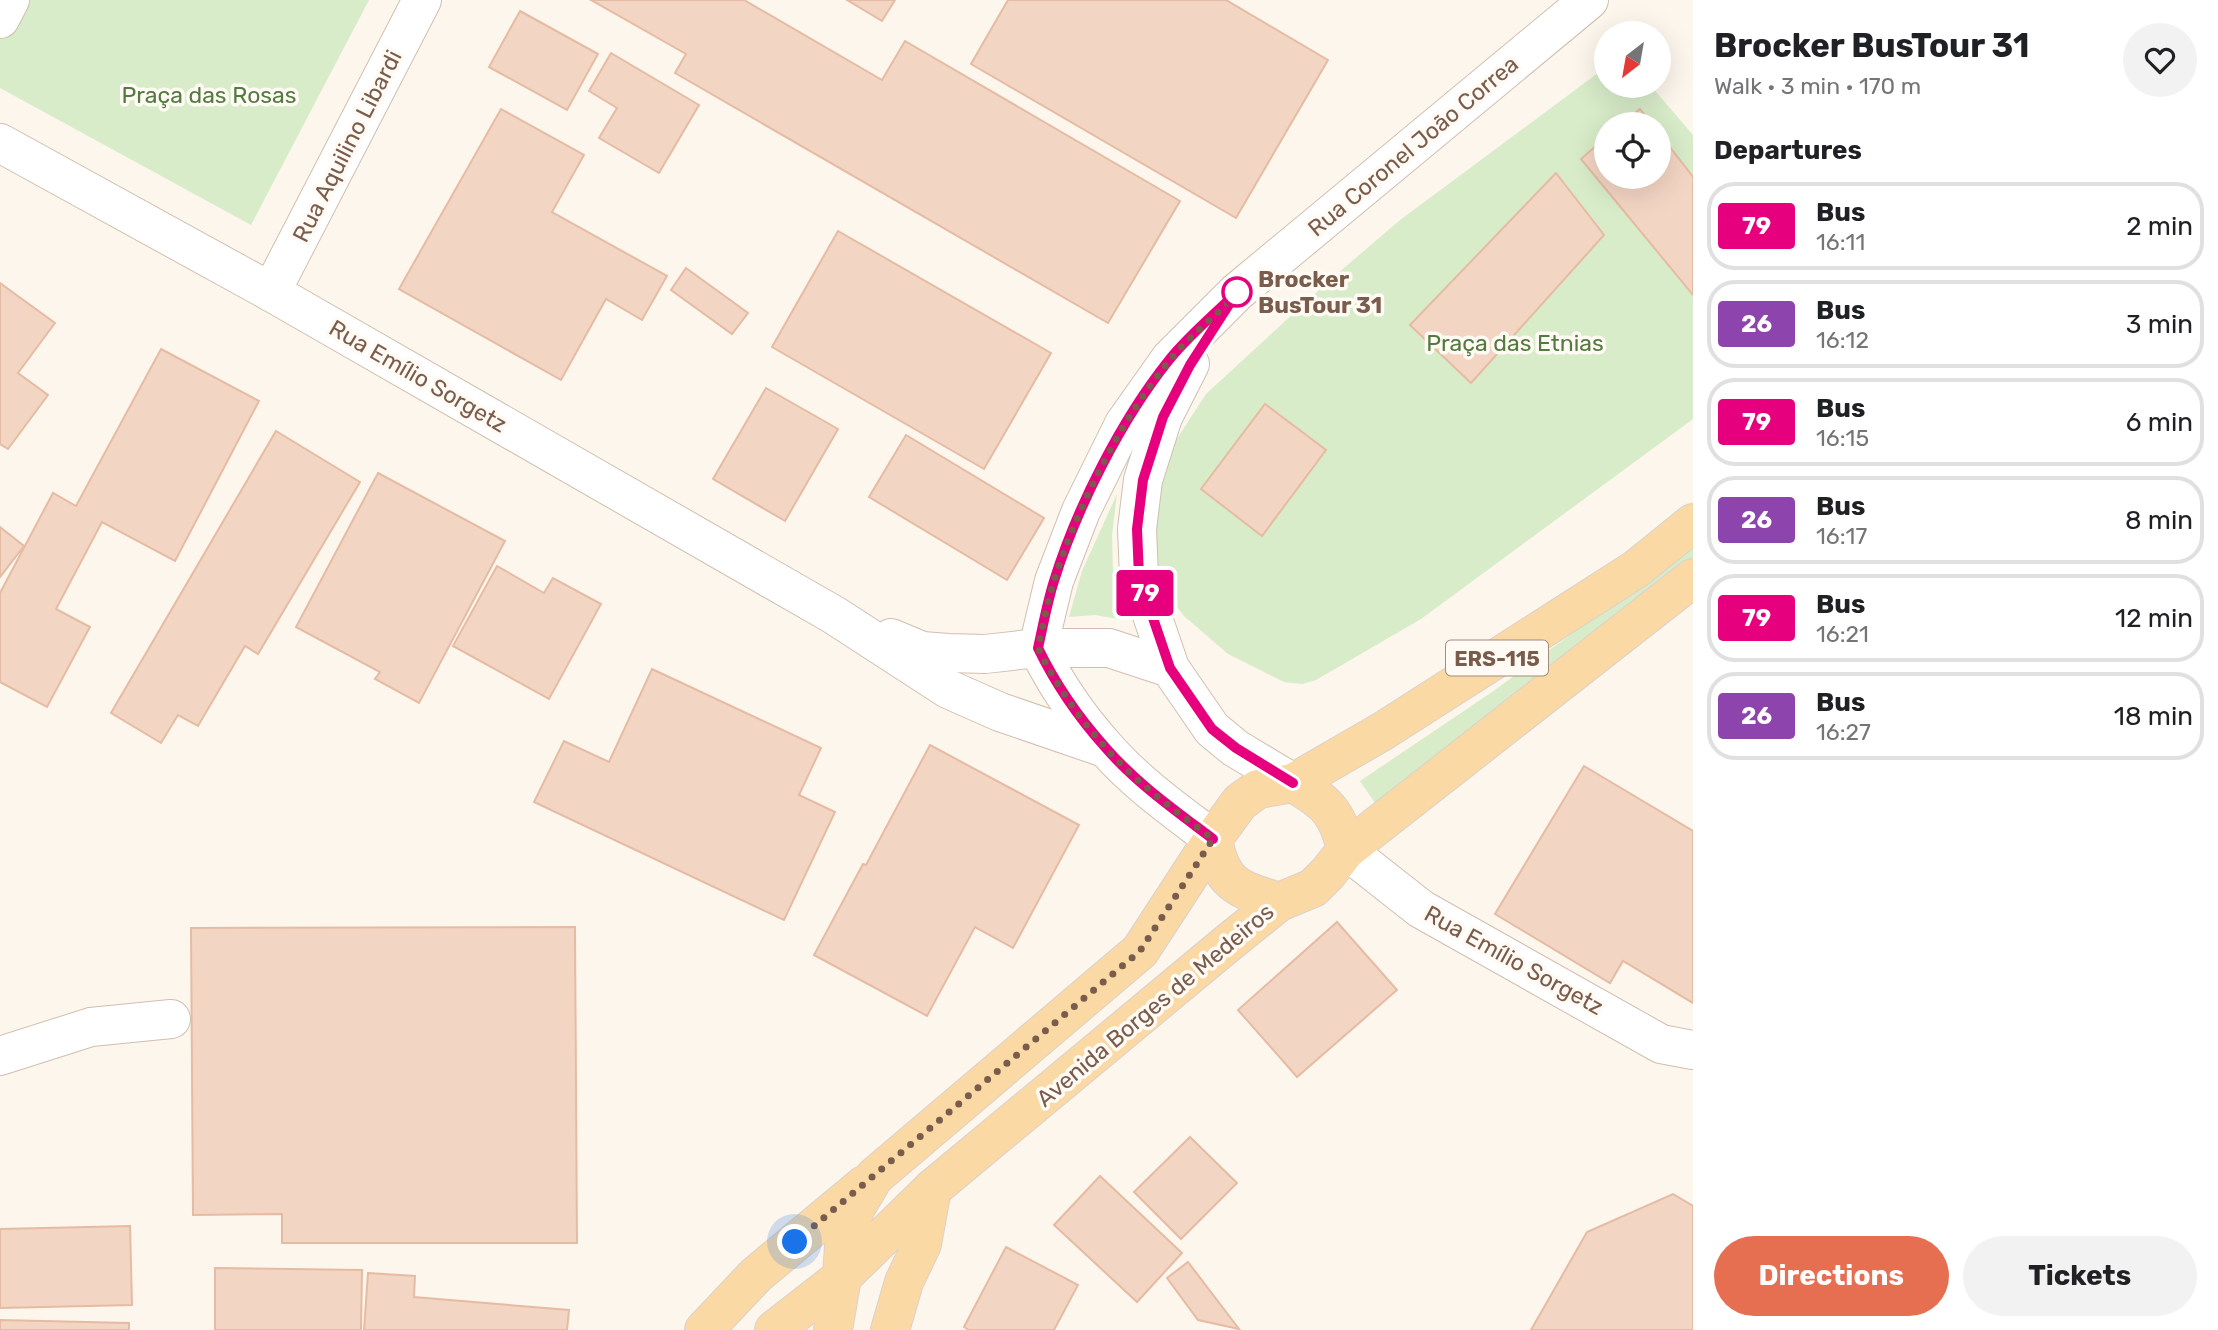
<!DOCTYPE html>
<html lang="en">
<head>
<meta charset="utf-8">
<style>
  :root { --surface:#fff; --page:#f2f2f2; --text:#202124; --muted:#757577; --line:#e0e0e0; --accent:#e76f51 }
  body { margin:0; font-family:Rubik,sans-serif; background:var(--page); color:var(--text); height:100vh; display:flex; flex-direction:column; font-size:26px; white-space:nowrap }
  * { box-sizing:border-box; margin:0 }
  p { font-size:23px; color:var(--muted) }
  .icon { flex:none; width:38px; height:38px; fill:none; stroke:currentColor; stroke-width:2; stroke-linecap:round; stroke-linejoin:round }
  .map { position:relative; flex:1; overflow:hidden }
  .drawer { display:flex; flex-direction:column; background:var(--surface); width:525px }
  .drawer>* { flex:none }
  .badge { padding:0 14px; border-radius:5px; font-size:24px; line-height:46px }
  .needle { width:46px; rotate:211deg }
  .fabs { position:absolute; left:1594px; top:21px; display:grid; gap:14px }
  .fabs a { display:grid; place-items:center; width:77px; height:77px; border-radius:50%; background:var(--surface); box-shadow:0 7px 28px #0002; font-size:35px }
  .you { position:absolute; width:35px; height:35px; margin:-18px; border:5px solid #fff; border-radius:50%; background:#1a73e8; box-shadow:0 0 0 10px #1a73e833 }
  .map>.badge { position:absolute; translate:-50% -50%; box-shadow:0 0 0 4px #fff }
  h2 { padding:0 21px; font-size:26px; line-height:63px }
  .round { display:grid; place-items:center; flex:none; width:74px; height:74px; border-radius:37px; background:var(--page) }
  .head { display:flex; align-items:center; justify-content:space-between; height:119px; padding:0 21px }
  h1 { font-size:33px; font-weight:700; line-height:52px }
  .button { display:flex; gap:14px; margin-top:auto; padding:14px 21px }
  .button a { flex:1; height:80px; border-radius:42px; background:var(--accent); color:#fff; font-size:28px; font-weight:700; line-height:80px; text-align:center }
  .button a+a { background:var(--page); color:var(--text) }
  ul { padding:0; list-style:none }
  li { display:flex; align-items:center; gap:21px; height:88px; margin:0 14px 10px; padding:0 7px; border:4px solid var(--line); border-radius:28px }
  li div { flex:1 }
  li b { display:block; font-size:26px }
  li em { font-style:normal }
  li .badge { min-width:77px; font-weight:700; text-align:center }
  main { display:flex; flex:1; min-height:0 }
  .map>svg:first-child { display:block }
  .green { fill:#d8ecc9; fill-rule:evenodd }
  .building { fill:#f3d5c3; stroke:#e6bba3; stroke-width:2 }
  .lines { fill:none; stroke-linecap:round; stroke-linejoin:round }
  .minor-casing { stroke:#d1beb0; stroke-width:40 }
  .major-casing { stroke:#dad1cd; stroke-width:40 }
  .minor { stroke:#fff; stroke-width:38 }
  .major { stroke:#fbd9a5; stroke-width:38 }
  .line-casing { stroke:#fff; stroke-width:16 }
  .line { stroke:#e6007e; stroke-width:10 }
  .walk { stroke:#7a5c4d; stroke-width:7; stroke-dasharray:0 12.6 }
  .stop-dot { fill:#fff; stroke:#e6007e; stroke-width:3.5 }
  .labels { text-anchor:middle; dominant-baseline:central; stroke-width:7; stroke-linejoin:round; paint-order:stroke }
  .shield { fill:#fffaf3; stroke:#a28b7f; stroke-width:2 }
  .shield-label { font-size:21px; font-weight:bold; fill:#7a5c4d }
  .park-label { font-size:23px; fill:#537a41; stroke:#fffaf3 }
  .street-label { font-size:23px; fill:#7a5c4d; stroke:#fffaf3 }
  .stop-label { font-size:23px; font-weight:bold; fill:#7a5c4d; stroke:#fffaf3; text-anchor:start }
</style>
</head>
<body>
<main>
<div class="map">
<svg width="1693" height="1330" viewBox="0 0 1693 1330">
  <rect width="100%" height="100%" fill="#fdf6ec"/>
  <g class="green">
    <polygon points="16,0 369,0 251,225 0,88 0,30"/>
    <path d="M 1606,67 L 1606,86 L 1651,86 L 1693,135 L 1693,419 L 1421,619 L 1316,680 L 1302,684 L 1284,682 L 1228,654 L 1184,616 L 1165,591 L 1158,567 L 1154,503 L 1167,454 L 1206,394 L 1331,279 L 1400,220 ZM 1606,124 L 1659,124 L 1659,177 L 1606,177 Z"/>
    <polygon points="1117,494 1112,535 1113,572 1125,620 1095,615 1069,617 1082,571"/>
    <polygon points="1693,545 1693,558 1377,806 1360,781 1492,692"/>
  </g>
  <g class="building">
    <polygon points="591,0 744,0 882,80 905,41 1180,201 1108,323 675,73 686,54"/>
    <polygon points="847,0 895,0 882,21"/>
    <polygon points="1008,0 1226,0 1328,60 1236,218 971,64"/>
    <polygon points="520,11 598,54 567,110 489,67"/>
    <polygon points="611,53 699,105 659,173 599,138 617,108 589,91"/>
    <polygon points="501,109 584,155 552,212 667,276 642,320 606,299 561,380 399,289"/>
    <polygon points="1640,109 1652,124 1622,124"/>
    <polygon points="1659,133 1693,177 1693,295 1581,159 1606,137 1606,177 1659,177"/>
    <polygon points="1556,173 1604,235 1471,383 1410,325"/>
    <polygon points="838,231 1051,353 984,469 772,347"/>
    <polygon points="686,268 748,313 732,334 671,290"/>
    <polygon points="0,283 55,323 18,373 48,395 8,449 0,444"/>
    <polygon points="161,349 259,401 175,561 102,522 56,609 90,627 47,707 0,682 0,593 53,493 76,506"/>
    <polygon points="766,388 838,429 785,521 713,479"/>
    <polygon points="1265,404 1326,450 1262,536 1201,489"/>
    <polygon points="276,431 360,482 258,654 245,646 198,726 178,715 161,743 111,713"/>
    <polygon points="906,435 1044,518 1007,580 869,497"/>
    <polygon points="378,473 505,541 419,703 375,679 380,672 296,627"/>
    <polygon points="0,527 24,546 0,577"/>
    <polygon points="497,566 544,593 553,578 601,604 549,699 453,646"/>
    <polygon points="652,669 821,748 799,795 835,812 784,920 534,802 564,741 609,762"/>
    <polygon points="930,745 1079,825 1013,948 975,927 927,1016 814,955 863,864 866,865"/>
    <polygon points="1584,766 1693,831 1693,1003 1623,961 1610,983 1495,914"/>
    <polygon points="1337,922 1397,990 1297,1077 1238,1010"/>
    <polygon points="575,927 577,1243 282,1243 282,1214 193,1215 191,928"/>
    <polygon points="1190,1137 1237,1183 1181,1239 1134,1192"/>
    <polygon points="1100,1176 1182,1253 1137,1302 1054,1225"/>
    <polygon points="1673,1194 1693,1206 1693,1330 1531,1330 1587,1232"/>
    <polygon points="130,1226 132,1305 0,1308 0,1229"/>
    <polygon points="1006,1247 1078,1285 1054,1330 969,1330 964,1327"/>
    <polygon points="1188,1262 1239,1329 1198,1320 1167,1278"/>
    <polygon points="215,1268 362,1270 361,1330 215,1330"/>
    <polygon points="368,1273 415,1276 414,1297 569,1310 567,1330 364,1330"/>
    <polygon points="0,1320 129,1323 129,1330 0,1330"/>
  </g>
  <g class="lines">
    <g class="minor-casing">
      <g id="minor">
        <polyline points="0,19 10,0"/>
        <polyline points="0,143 271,292 834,615 948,689 1000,712 1105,748"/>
        <polyline points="271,292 422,0"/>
        <polyline points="1190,364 1163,417 1143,480 1137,529 1139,577 1170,668 1212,729 1235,748 1293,783"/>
        <polyline points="891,638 922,651 948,653 985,654 1038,648 1109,648 1170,668"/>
        <path d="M 1213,839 C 1176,811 1136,783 1105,747 C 1079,718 1055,683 1038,648 L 1054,581 L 1081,511 L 1124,424 L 1170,359 L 1237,292 L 1589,0"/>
        <polyline points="1346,850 1421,909 1661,1044 1693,1050"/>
        <polyline points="0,1056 91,1027 171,1019"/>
      </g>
    </g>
    <g class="major-casing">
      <g id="major">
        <path d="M 1293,783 C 1326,802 1338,812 1346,850"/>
        <path d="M 1213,839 C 1221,885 1238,889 1279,902"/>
        <polyline points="704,1330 756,1275 864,1185"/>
        <polyline points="774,1330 842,1277 932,1189 1228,943 1279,902 1313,888 1328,873 1346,850 1693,578"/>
        <polyline points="833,1330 842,1277 844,1246 855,1209 874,1177 1140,951 1213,839 1240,802 1258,789 1293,783 1383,731 1636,569 1693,523"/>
        <polyline points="890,1330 904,1282 922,1244 932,1189"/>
      </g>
    </g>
    <use href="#minor" class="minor"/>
    <use href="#major" class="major"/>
  </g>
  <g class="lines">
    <g class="line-casing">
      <path id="line" d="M 1213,839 C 1176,811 1136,783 1105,747 C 1079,718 1055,683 1038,648 C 1043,626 1047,603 1054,581 C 1077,507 1121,420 1169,360 C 1189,335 1215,314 1237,292 L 1190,365 L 1163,417 L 1143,480 L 1137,529 L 1139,577 L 1170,668 L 1212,729 L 1236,748 L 1293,783"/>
    </g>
    <use href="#line" class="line"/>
    <path class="walk" d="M 795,1242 L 1140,951 L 1213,839 C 1176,811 1136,783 1105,747 C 1079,718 1055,683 1038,648 C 1043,626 1047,603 1054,581 C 1077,508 1121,419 1170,360 C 1189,335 1218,316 1237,292"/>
  </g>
  <circle class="stop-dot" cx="1237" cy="292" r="14"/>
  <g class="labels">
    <rect class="shield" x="1446" y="640.5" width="102" height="35" rx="5"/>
    <g class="shield-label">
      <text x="1497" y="658">ERS-115</text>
    </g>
    <g class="park-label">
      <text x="209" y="95">Praça das Rosas</text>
      <text x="1515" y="343">Praça das Etnias</text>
    </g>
    <g class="street-label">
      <text transform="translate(347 146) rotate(-63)">Rua Aquilino Libardi</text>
      <text transform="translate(1413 146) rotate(-40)">Rua Coronel João Correa</text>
      <text transform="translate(418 376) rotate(30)">Rua Emílio Sorgetz</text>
      <text transform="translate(1514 960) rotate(29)">Rua Emílio Sorgetz</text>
      <text transform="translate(1155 1005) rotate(-40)">Avenida Borges de Medeiros</text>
    </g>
    <g class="stop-label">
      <text x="1258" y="279">Brocker<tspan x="1258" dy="26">BusTour 31</tspan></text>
    </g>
  </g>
</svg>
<div class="fabs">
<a><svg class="needle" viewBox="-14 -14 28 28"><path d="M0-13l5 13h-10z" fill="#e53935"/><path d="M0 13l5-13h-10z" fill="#757577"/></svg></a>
<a><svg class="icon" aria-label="locate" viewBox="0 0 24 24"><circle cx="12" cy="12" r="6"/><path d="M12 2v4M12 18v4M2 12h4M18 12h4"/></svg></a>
</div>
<div class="you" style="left:795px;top:1242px"></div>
<b class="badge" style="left:1145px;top:593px;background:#e6007e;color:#fff">79</b>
</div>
<section class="drawer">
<div class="head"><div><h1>Brocker BusTour 31</h1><p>Walk · 3 min · 170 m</p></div><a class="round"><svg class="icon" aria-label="heart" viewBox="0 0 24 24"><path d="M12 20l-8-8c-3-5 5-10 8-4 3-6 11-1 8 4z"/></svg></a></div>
<h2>Departures</h2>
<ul>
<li><span class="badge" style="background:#e6007e;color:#fff">79</span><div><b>Bus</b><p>16:11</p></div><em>2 min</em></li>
<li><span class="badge" style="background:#8e44ad;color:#fff">26</span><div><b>Bus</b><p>16:12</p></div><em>3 min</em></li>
<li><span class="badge" style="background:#e6007e;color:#fff">79</span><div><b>Bus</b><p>16:15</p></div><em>6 min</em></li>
<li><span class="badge" style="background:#8e44ad;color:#fff">26</span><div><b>Bus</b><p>16:17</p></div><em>8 min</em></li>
<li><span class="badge" style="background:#e6007e;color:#fff">79</span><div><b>Bus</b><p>16:21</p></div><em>12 min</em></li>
<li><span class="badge" style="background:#8e44ad;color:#fff">26</span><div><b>Bus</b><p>16:27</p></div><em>18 min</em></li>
</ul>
<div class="button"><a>Directions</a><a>Tickets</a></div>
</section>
</main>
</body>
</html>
